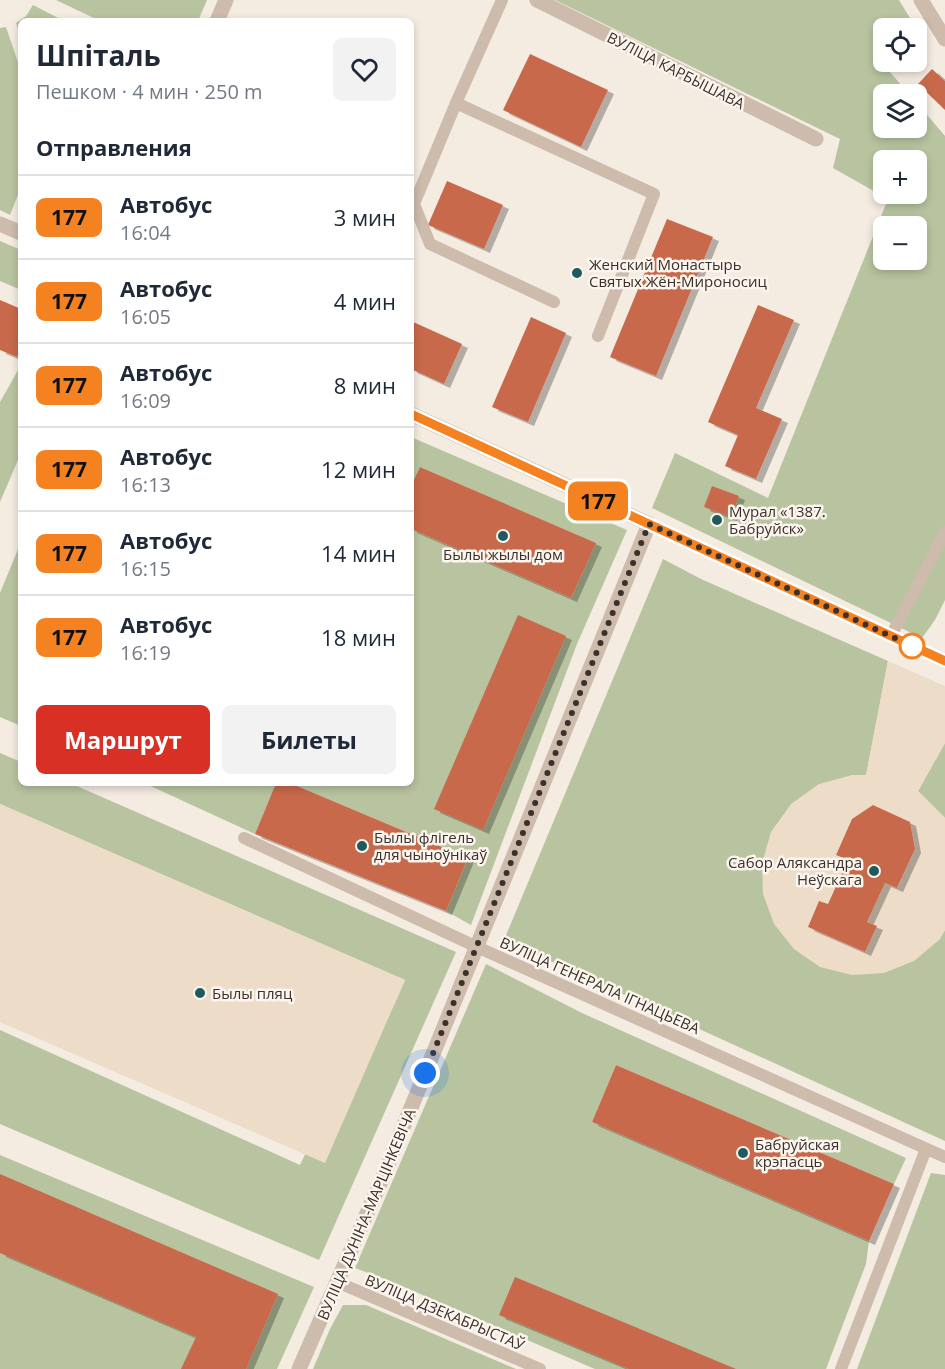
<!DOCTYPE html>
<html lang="ru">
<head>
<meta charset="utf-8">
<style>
  :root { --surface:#fff; --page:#f2f2f3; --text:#1f2937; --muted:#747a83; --line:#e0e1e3; --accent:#d93025 }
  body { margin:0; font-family:"Open Sans",sans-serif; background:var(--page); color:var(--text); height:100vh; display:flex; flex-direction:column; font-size:22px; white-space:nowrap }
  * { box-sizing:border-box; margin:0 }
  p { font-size:20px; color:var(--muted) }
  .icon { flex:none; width:33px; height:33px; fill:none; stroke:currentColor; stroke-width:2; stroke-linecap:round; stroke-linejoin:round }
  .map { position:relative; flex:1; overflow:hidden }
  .panel { position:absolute; left:18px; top:18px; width:396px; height:768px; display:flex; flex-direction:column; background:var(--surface); border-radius:9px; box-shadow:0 3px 9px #0003 }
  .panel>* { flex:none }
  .badge { padding:0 12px; border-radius:9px; font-size:21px; line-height:39px }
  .controls { position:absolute; left:873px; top:18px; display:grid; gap:12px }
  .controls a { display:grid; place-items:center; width:54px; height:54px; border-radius:9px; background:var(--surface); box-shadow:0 3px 9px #0003; font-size:30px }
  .you { position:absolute; width:30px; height:30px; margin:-15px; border:4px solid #fff; border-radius:50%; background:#1a73e8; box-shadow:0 0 0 9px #1a73e833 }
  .map>.badge { position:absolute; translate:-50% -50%; box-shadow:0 0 0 3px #fff }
  h2 { padding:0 18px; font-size:22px; line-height:54px }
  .round { display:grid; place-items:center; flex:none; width:63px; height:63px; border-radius:9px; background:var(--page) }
  .summary { display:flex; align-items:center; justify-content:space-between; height:102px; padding:0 18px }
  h1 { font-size:28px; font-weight:700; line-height:45px }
  .primary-button { display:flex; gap:12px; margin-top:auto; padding:12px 18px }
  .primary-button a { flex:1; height:69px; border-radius:9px; background:var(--accent); color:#fff; font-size:24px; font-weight:700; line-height:69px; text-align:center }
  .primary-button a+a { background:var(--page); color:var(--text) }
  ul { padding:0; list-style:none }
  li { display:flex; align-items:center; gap:18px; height:84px; padding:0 18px; border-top:2px solid var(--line) }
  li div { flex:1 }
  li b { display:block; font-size:22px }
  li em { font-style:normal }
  li .badge { min-width:66px; font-weight:700; text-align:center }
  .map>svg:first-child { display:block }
  .green { fill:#b8c4a0; fill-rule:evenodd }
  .plaza { fill:#ecdcc8; fill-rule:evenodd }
  .building { fill:#c8694b; filter:url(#shadow) }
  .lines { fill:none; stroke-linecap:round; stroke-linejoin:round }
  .lane { stroke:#cdbbac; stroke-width:12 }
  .street { stroke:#cdbbac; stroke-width:15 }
  .line-casing { stroke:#fff; stroke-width:14 }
  .line { stroke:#f58220; stroke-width:9 }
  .walk { stroke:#3b302b; stroke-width:6; stroke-dasharray:0 10.8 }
  .poi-dot { fill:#1f5a5e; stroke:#fbf5ee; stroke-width:2 }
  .stop-dot { fill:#fff; stroke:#f58220; stroke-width:3 }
  .labels { text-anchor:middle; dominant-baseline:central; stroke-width:5; stroke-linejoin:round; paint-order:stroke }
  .street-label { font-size:15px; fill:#3b302b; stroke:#fbf5ee }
  .poi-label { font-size:15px; fill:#3b302b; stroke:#fbf5ee; text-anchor:start }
</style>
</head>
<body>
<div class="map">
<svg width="945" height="1369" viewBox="0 0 945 1369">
  <defs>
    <filter id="shadow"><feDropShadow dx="6" dy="4" stdDeviation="0" flood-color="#0004"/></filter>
  </defs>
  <rect width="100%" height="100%" fill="#f4ebe1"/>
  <g class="green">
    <polygon points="56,0 207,0 198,21 100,21"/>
    <path d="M 555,0 L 899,0 L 916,28 L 884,28 L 884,62 L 886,62 L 883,64 L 909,94 L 884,94 L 884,128 L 916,128 L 917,103 L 945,136 L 945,600 L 935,620 L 922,638 L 652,508 L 675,453 L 768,498 L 888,199 L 833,168 L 840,139 ZM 884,160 L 916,160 L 916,194 L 884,194 ZM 884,226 L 916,226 L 916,260 L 884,260 Z"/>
    <polygon points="33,5 64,21 21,21 21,38 16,23 26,16"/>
    <polygon points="6,27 21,71 21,187 10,215 0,210 0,28"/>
    <polygon points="0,241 21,250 21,290 0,281"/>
    <polygon points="21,365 21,453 0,502 0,402"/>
    <polygon points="411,437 627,530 577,644 471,925 446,911 468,858 290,783 411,783 411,529 571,598 595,543 420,467 411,486"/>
    <polygon points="21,542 21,726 0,717 0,593"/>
    <polygon points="663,559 701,579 888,661 866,776 852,775 771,832 820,967 939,940 945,930 945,1141 504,940"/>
    <polygon points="945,743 945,818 918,791"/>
    <polygon points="0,753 21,762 21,783 70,783 456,952 319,1260 0,1124 0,1030 300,1165 312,1140 394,1005 405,980 0,804"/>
    <polygon points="144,783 276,783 255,834"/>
    <polygon points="486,964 582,1013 906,1158 894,1184 616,1065 592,1122 869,1241 866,1264 826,1369 595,1369 390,1281 355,1268"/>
    <polygon points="0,1155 314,1287 277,1369 0,1369"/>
    <polygon points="931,1173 945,1175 945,1369 857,1369"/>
    <polygon points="343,1305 366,1305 516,1369 313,1369 330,1329"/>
  </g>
  <g class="plaza">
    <path d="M 888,661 L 945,686 L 945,743 L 918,791 L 945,818 L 945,930 L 939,940 L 914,961 L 884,973 L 852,975 L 820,967 L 794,949 L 774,924 L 763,894 L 762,863 L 771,832 L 791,804 L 819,784 L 852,775 L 866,775 ZM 873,805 L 909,822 L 915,849 L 898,888 L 885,883 L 867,922 L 877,926 L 865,952 L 808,927 L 819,901 L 828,904 L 848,860 L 836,855 L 852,819 Z"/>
    <polygon points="0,804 405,980 325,1163 0,1022"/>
  </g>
  <g class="building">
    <polygon points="530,54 608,90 581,147 503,110"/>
    <polygon points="932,69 945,81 945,110 918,84"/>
    <polygon points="447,181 503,205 484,249 428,225"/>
    <polygon points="667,219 713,237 656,376 610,357"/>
    <polygon points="0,300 21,309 21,347 17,357 0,350"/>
    <polygon points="758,305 794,320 756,408 782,419 756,479 725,466 738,435 708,422"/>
    <polygon points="531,317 566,333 528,422 492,407"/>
    <polygon points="411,321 462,344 444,384 411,369"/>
    <polygon points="420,467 596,543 571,598 411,529 411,486"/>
    <polygon points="712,486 739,496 731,517 704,507"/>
    <polygon points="518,615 566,636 483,830 434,809"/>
    <polygon points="276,783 290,783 468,858 446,911 255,834"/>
    <polygon points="873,805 910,822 915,849 897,888 885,883 867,922 877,926 865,952 808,927 819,901 828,904 848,860 836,855 852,819"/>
    <polygon points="616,1065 894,1184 869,1241 592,1122"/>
    <polygon points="0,1174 278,1294 246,1369 181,1369 196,1337 0,1253"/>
    <polygon points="515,1277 736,1369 629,1369 499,1315"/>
  </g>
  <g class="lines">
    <g class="lane">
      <polyline points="502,0 456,103 654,194 598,336"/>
      <polyline points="456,103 414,204 430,244 554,302"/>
      <polyline points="649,524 945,661"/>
      <polyline points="891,636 945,532"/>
      <polyline points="244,838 477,947 945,1157"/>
      <polyline points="337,1282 540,1369"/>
      <polyline points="841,1369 926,1149"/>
    </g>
    <g class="street">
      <polyline points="537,0 816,139"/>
      <polyline points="921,0 945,39"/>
      <polyline points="217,21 226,0"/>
      <polyline points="0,224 21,233"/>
      <polyline points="299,1369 382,1179 649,524 411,414"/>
    </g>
  </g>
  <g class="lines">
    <g class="line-casing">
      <polyline id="line" points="411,414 945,661"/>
    </g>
    <use href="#line" class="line"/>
    <polyline class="walk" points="425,1073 649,524 912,646"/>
  </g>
  <g class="poi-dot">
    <circle cx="577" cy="273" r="6"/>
    <circle cx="717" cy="520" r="6"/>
    <circle cx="503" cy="536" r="6"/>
    <circle cx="362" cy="846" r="6"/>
    <circle cx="874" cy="871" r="6"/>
    <circle cx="200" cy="993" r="6"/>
    <circle cx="743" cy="1153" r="6"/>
  </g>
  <circle class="stop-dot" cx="912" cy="646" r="12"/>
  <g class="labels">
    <g class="street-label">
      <text transform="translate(676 70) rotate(27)">ВУЛІЦА КАРБЫШАВА</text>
      <text transform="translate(600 985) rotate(24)">ВУЛІЦА ГЕНЕРАЛА ІГНАЦЬЕВА</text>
      <text transform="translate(366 1214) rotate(-67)">ВУЛІЦА ДУНІНА-МАРЦІНКЕВІЧА</text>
      <text transform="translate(445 1312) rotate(23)">ВУЛІЦА ДЗЕКАБРЫСТАЎ</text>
    </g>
    <g class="poi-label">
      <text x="589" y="264">Женский Монастырь<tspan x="589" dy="17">Святых Жён-Мироносиц</tspan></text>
      <text x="729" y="511">Мурал «1387.<tspan x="729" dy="17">Бабруйск»</tspan></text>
      <text x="503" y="554" text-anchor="middle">Былы жылы дом</text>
      <text x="374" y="837">Былы флігель<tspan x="374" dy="17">для чыноўнікаў</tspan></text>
      <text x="862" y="862" text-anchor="end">Сабор Аляксандра<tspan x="862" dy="17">Неўскага</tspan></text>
      <text x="212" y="993">Былы пляц</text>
      <text x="755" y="1144">Бабруйская<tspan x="755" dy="17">крэпасць</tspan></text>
    </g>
  </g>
</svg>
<div class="controls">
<a><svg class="icon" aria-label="locate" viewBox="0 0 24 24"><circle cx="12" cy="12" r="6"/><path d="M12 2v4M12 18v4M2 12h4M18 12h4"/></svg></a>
<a><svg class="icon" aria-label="layers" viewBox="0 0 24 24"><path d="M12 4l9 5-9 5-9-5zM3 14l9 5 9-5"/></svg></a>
<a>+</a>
<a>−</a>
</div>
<div class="you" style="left:425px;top:1073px"></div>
<b class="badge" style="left:598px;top:501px;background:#f58220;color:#111">177</b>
<section class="panel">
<div class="summary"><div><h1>Шпіталь</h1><p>Пешком · 4 мин · 250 m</p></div><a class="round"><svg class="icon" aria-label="heart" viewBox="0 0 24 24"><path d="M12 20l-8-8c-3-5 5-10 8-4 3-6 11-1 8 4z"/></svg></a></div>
<h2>Отправления</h2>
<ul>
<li><span class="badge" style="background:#f58220;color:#111">177</span><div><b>Автобус</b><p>16:04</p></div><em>3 мин</em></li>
<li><span class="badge" style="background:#f58220;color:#111">177</span><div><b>Автобус</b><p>16:05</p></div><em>4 мин</em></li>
<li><span class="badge" style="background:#f58220;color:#111">177</span><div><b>Автобус</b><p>16:09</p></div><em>8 мин</em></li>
<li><span class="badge" style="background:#f58220;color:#111">177</span><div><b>Автобус</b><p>16:13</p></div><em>12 мин</em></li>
<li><span class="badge" style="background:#f58220;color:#111">177</span><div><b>Автобус</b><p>16:15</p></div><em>14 мин</em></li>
<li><span class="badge" style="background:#f58220;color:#111">177</span><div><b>Автобус</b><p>16:19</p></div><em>18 мин</em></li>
</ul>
<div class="primary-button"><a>Маршрут</a><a>Билеты</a></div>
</section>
</div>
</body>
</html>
